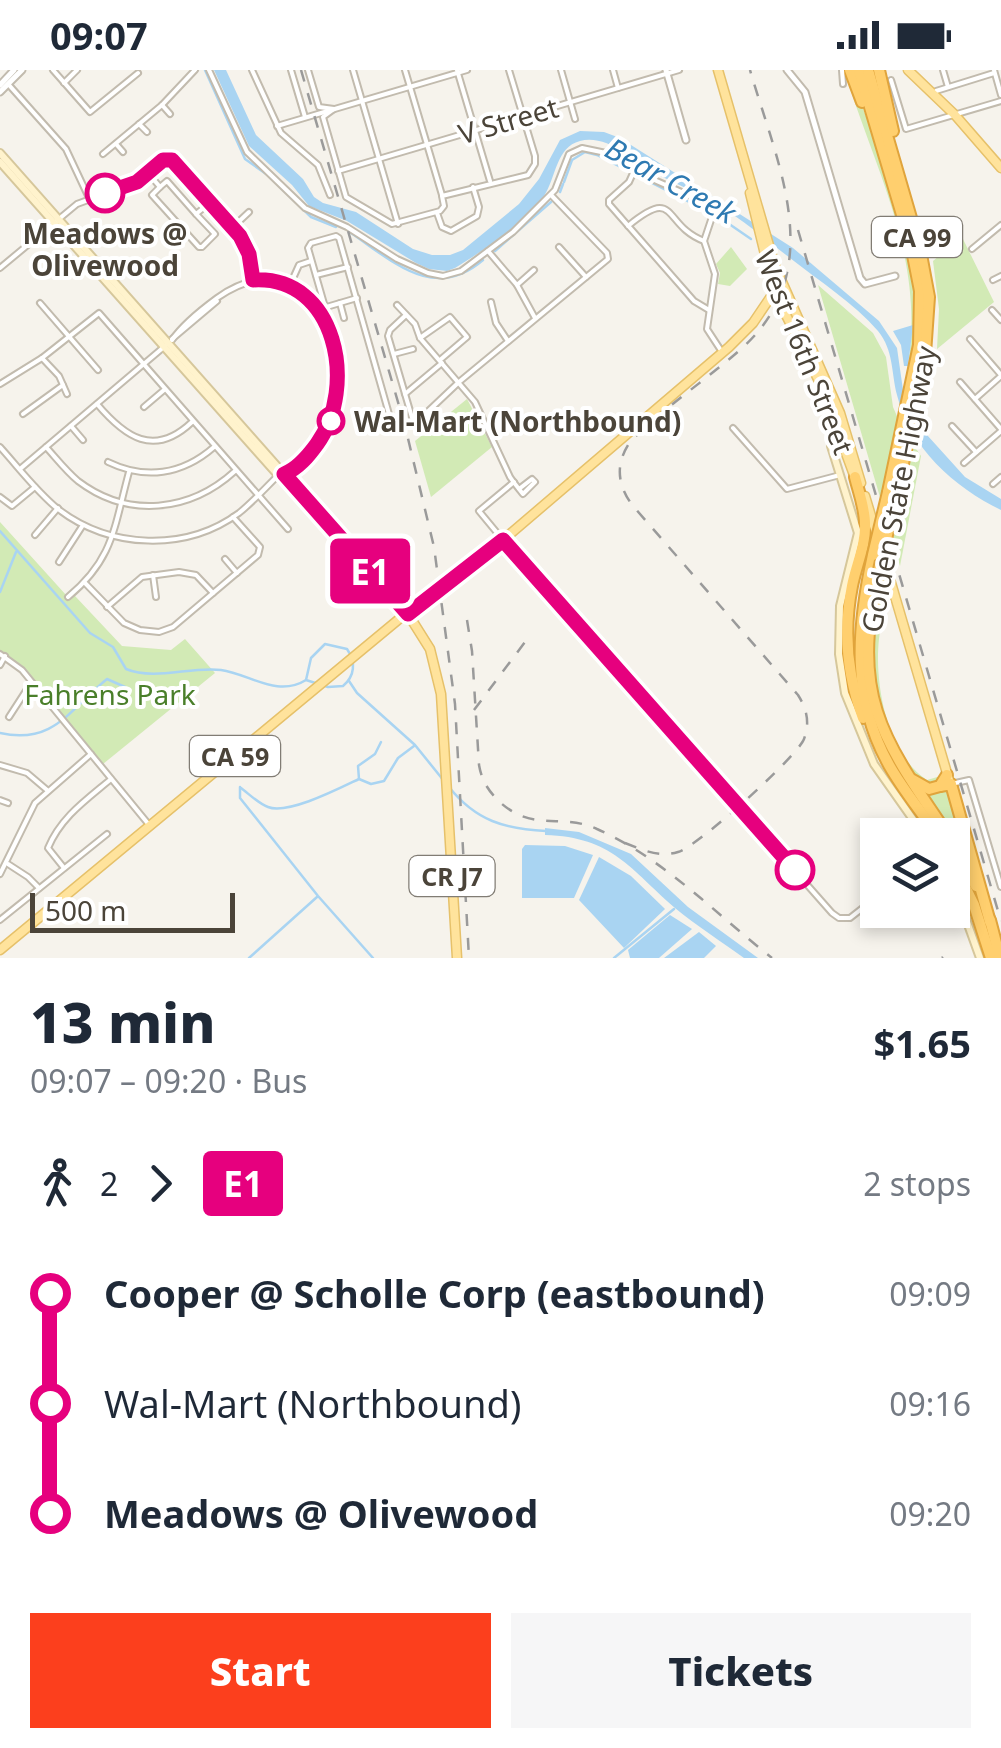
<!DOCTYPE html>
<html lang="en">
<head>
<meta charset="utf-8">
<style>
  :root { --surface:#fff; --page:#f6f6f7; --text:#1f2937; --muted:#747a83; --accent:#fc3f1d }
  body { margin:0; font-family:"Noto Sans",sans-serif; background:var(--page); color:var(--text); height:100vh; display:flex; flex-direction:column; font-size:38px; white-space:nowrap }
  * { box-sizing:border-box; margin:0 }
  p { font-size:32px; color:var(--muted) }
  .icon { flex:none; width:55px; height:55px; fill:none; stroke:currentColor; stroke-width:2; stroke-linecap:round; stroke-linejoin:round }
  .map { position:relative; height:888px; overflow:hidden }
  .drawer { display:flex; flex-direction:column; background:var(--surface); flex:1 }
  .drawer>* { flex:none }
  .badge { padding:0 20px; border-radius:8px; font-size:35px; line-height:65px }
  .buttons { position:absolute; left:860px; top:748px; display:grid; gap:20px }
  .buttons a { display:grid; place-items:center; width:110px; height:110px; border-radius:0px; background:var(--surface); box-shadow:0 5px 15px #0003; font-size:50px }
  .scale { position:absolute; left:30px; bottom:25px; width:205px; box-sizing:border-box; padding-left:10px; border:5px solid #4b4439; border-top:0; font-size:28px; line-height:35px; white-space:nowrap; color:#4b4439; -webkit-text-stroke:8px #fff; paint-order:stroke }
  .map>.badge { position:absolute; translate:-50% -50%; box-shadow:0 0 0 5px #fff }
  .legs { display:flex; align-items:center; gap:15px; height:110px; padding:0 30px; font-size:32px }
  .legs p { margin-inline-start:auto }
  .overview { display:flex; align-items:center; justify-content:space-between; height:170px; padding:0 30px }
  h1 { font-size:55px; font-weight:800; line-height:75px }
  .action { display:flex; gap:20px; margin-top:auto; padding:20px 30px }
  .action a { flex:1; height:115px; border-radius:0px; background:var(--accent); color:#fff; font-size:40px; font-weight:800; line-height:115px; text-align:center }
  .action a+a { background:var(--page); color:var(--text) }
  ul { padding:0 30px; list-style:none }
  li { display:flex; align-items:center; gap:35px; height:110px; font-size:38px }
  li i { display:grid; place-items:center; width:15px; height:100%; margin:0 12px; background:currentColor }
  li i::after { content:''; width:25px; height:25px; margin:-12px; border:8px solid; border-radius:50%; background:var(--surface) }
  li p { margin-inline-start:auto }
  li:first-child i { background:linear-gradient(#0000 50%,currentColor 0) }
  li:last-child i { background:linear-gradient(currentColor 50%,#0000 0) }
  .status { display:flex; justify-content:space-between; align-items:center; height:70px; padding:0 50px; background:var(--surface); direction:ltr }
  .status svg { height:28px; fill:currentColor }
  .map>svg:first-child { display:block }
  .green { fill:#d2eab5 }
  .water { fill:#a9d4f2 }
  .lines { fill:none; stroke-linecap:round; stroke-linejoin:round }
  .stream { stroke:#a9d4f2; stroke-width:2.5 }
  .minor-casing { stroke:#c2bbae; stroke-width:8 }
  .tertiary-casing { stroke:#c2bbae; stroke-width:9 }
  .secondary-casing { stroke:#d6c79b; stroke-width:10 }
  .primary-casing { stroke:#e6c16a; stroke-width:11 }
  .motorway-casing { stroke:#e0a43c; stroke-width:14 }
  .minor { stroke:#fff; stroke-width:4 }
  .tertiary { stroke:#fff; stroke-width:5 }
  .secondary { stroke:#fff3cd; stroke-width:6 }
  .primary { stroke:#ffe39c; stroke-width:8 }
  .motorway { stroke:#ffcf6e; stroke-width:10 }
  .rail { stroke:#9a9a9a; stroke-width:2.5; stroke-dasharray:12 12; stroke-linecap:butt }
  .motorway-bridge-casing { stroke:#e0a43c; stroke-width:14; stroke-linecap:butt }
  .motorway-bridge { stroke:#ffcf6e; stroke-width:10 }
  .line-1-casing { stroke:#fff; stroke-width:22 }
  .line-1 { stroke:#e6007e; stroke-width:15 }
  .stop-1-dot { fill:#fff; stroke:#e6007e; stroke-width:5 }
  .labels { text-anchor:middle; dominant-baseline:central; stroke-width:8; stroke-linejoin:round; paint-order:stroke }
  .shield { fill:#fff; stroke:#817c74; stroke-width:2.5 }
  .shield-label { font-size:25px; font-weight:bold; fill:#4b4439 }
  .street-label { font-size:28px; fill:#4b4439; stroke:#fff }
  .stop-label { font-size:28px; font-weight:bold; fill:#4b4439; stroke:#fff }
  .park-label { font-size:28px; fill:#4a7f2a; stroke:#fff }
  .water-label { font-size:30px; font-style:italic; fill:#2e7ab2; stroke:#fff }
</style>
</head>
<body>
<div class="status"><b>09:07</b><svg viewBox="0 0 49 12"><path d="M0 12V9h3v3zM5 12V6h3v6zM10 12V3h3v9zM15 12V0h3v12zM26 1h20v11H26zM47 4h2v5h-2z"/></svg></div>
<div class="map">
<svg width="1001" height="888" viewBox="0 0 1001 888">
  <rect width="100%" height="100%" fill="#f6f3ec"/>
  <g class="green">
    <path d="M 844,0 C 863,22 911,177 915,211 C 919,250 913,287 906,325 L 904,316 C 931,198 878,109 844,0 Z"/>
    <polygon points="962,167 994,232 937,279 939,239 933,191"/>
    <polygon points="731,177 747,199 730,216 718,214 720,203 716,194"/>
    <polygon points="818,215 873,263 886,287 893,337 900,353 886,416 882,417 882,434"/>
    <polygon points="467,329 492,377 431,427 415,371"/>
    <polygon points="912,373 921,386 900,496 892,469"/>
    <polygon points="0,452 66,525 75,526 122,576 171,580 185,569 215,603 103,694 24,597 0,581"/>
    <path d="M 884,501 C 892,532 882,540 879,569 C 874,614 887,684 927,710 L 944,705 L 940,713 L 927,716 C 912,705 907,695 898,679 C 869,620 868,563 884,501 Z"/>
    <polygon points="948,716 978,811 919,717"/>
  </g>
  <g class="water">
    <path d="M 214,0 L 226,0 L 256,65 L 303,109 L 314,127 L 323,133 L 356,142 L 413,179 L 432,185 L 450,185 L 463,180 L 519,134 L 539,109 L 560,70 L 580,61 L 604,62 L 620,68 L 793,178 L 879,251 L 897,278 L 904,327 L 918,355 L 965,407 L 1001,429 L 1001,440 C 954,417 910,378 897,325 C 891,302 894,281 878,261 C 854,233 819,211 790,188 C 764,168 738,146 710,130 C 692,120 673,113 655,103 C 635,90 606,64 580,71 C 556,77 556,108 544,126 C 524,155 485,179 455,198 L 447,201 L 429,199 L 416,193 L 347,151 L 309,136 L 292,115 L 249,76 Z"/>
    <polygon points="913,255 908,296 904,296 901,275 893,261"/>
    <path d="M 545,758 L 579,762 L 631,784 L 688,837 L 758,888 L 744,888 C 722,872 697,856 675,838 C 630,799 613,767 545,765 Z"/>
    <polygon points="525,775 565,776 593,785 574,828 522,828 522,779"/>
    <polygon points="599,787 631,806 665,839 624,878 579,830"/>
    <polygon points="670,845 692,859 659,888 630,888 628,880"/>
    <polygon points="699,862 716,876 704,888 664,888"/>
  </g>
  <g class="lines">
    <g class="stream">
      <polyline points="205,0 245,89 269,106 311,147 336,157"/>
      <polyline points="564,112 572,90 585,82 597,85 705,140"/>
      <polyline points="560,122 563,114"/>
      <polyline points="719,147 751,169"/>
      <path d="M 351,163 C 394,192 434,232 483,190"/>
      <polyline points="495,181 551,132"/>
      <path d="M 0,461 L 90,563 L 113,577 L 126,599 C 155,611 191,596 221,600 C 250,604 277,628 306,610"/>
      <polyline points="0,522 16,482"/>
      <path d="M 325,574 L 347,579 C 356,592 355,606 343,616 L 328,617 L 306,610 L 311,588 Z"/>
      <polyline points="349,611 357,623 415,675 444,711"/>
      <path d="M 0,663 C 54,675 70,639 107,609 L 125,617"/>
      <polyline points="359,709 358,696 375,684 381,672"/>
      <polyline points="240,717 240,728 318,826 373,888"/>
      <path d="M 449,717 C 476,751 505,759 546,761"/>
      <path d="M 241,718 C 249,724 259,734 268,737 C 288,745 340,718 359,709 L 371,714 L 384,711 L 398,688 L 414,676"/>
      <polyline points="249,888 317,827"/>
      <polyline points="614,888 674,839"/>
    </g>
    <g class="minor-casing">
      <g id="minor">
        <polyline points="53,0 90,42 138,3"/>
        <polyline points="209,0 247,82 305,138 347,157 397,189 428,203 443,206 461,201 513,162 555,120 569,84 582,78 606,83 634,101 695,128 705,134 712,147 704,171 715,204 707,259 722,282"/>
        <polyline points="252,0 281,63 318,95 330,125"/>
        <polyline points="291,0 305,47"/>
        <polyline points="308,0 319,37 334,39 323,47 346,127 392,154 440,141 444,136 442,126 528,105 535,94 535,86 509,0"/>
        <polyline points="353,0 398,154"/>
        <polyline points="405,0 442,125"/>
        <polyline points="457,0 490,111"/>
        <polyline points="561,0 575,49"/>
        <polyline points="613,0 618,18"/>
        <polyline points="842,0 843,14"/>
        <polyline points="943,0 948,17"/>
        <polyline points="994,0 1001,25"/>
        <polyline points="891,10 906,59 1001,31"/>
        <polyline points="64,13 77,0"/>
        <polyline points="9,15 66,79 89,128"/>
        <polyline points="936,21 994,3"/>
        <polyline points="162,35 170,44"/>
        <polyline points="139,54 147,62"/>
        <polyline points="277,56 467,0"/>
        <polyline points="116,74 123,82"/>
        <polyline points="103,84 162,35 195,0"/>
        <polyline points="338,101 679,0"/>
        <polyline points="634,101 629,112 609,130 609,134 694,231 709,240"/>
        <polyline points="148,103 160,117 167,111 196,144 211,132"/>
        <polyline points="160,117 152,125 199,177 202,177 215,164 196,144"/>
        <polyline points="437,143 442,157 451,161 477,146 479,137 473,117"/>
        <path d="M 628,156 C 678,115 662,155 704,171"/>
        <polyline points="233,157 249,142"/>
        <polyline points="559,177 586,207"/>
        <polyline points="972,179 1001,155"/>
        <polyline points="488,181 517,215 535,248"/>
        <polyline points="0,198 77,134 137,112 163,90 169,89 240,166 249,185 253,210"/>
        <polyline points="316,205 348,197"/>
        <polyline points="993,210 1001,206"/>
        <polyline points="290,215 299,195 311,191"/>
        <polyline points="517,215 534,200"/>
        <polyline points="491,232 496,253 508,271"/>
        <polyline points="40,233 98,300"/>
        <polyline points="340,233 344,248"/>
        <path d="M 397,235 L 415,254 L 420,268 L 475,332 L 510,407 C 514,413 519,419 523,424 L 535,412 L 532,409 L 519,419"/>
        <polyline points="325,237 308,178 311,173 336,166 339,168 389,344"/>
        <polyline points="323,238 357,228"/>
        <polyline points="992,240 1001,250"/>
        <polyline points="406,245 390,260 388,266 413,351 421,348 459,312 608,189 607,183 551,125"/>
        <polyline points="420,268 450,247 467,267 440,290"/>
        <polyline points="172,269 217,231"/>
        <polyline points="970,269 1001,305"/>
        <path d="M 172,270 C 183,254 202,239 217,228 C 327,150 387,348 286,403"/>
        <polyline points="394,284 413,279"/>
        <polyline points="42,288 59,306 67,324"/>
        <polyline points="960,312 1001,359"/>
        <polyline points="0,314 42,288 99,243 288,459"/>
        <polyline points="405,324 442,293"/>
        <polyline points="975,329 1001,306"/>
        <path d="M 97,334 C 125,367 154,388 192,352"/>
        <polyline points="144,337 164,320"/>
        <polyline points="23,344 63,315"/>
        <polyline points="71,356 83,370"/>
        <polyline points="952,356 976,382"/>
        <polyline points="733,358 787,419 840,405"/>
        <path d="M 0,377 C 19,398 36,421 58,439 C 110,479 186,482 239,443 C 264,423 287,391 314,377"/>
        <path d="M 46,377 C 56,388 66,401 78,411 C 128,449 190,442 235,401"/>
        <path d="M 108,392 C 145,410 182,405 214,377"/>
        <polyline points="964,393 1001,361"/>
        <polyline points="20,399 165,276"/>
        <polyline points="514,412 479,441 503,470 832,843 839,848 850,848 878,826"/>
        <polyline points="993,414 1001,407"/>
        <polyline points="0,427 12,436 35,417"/>
        <polyline points="35,465 58,438"/>
        <polyline points="225,489 237,503"/>
        <polyline points="59,492 83,455"/>
        <polyline points="153,505 156,527"/>
        <polyline points="85,513 124,553 140,560 159,562 173,557 258,485 260,477 233,447"/>
        <path d="M 68,527 C 114,489 114,457 129,402"/>
        <polyline points="107,537 142,507 179,502 196,505 213,523"/>
        <polyline points="0,584 22,600 150,756"/>
        <polyline points="0,595 5,586"/>
        <polyline points="9,647 31,613"/>
        <polyline points="0,695 27,703 47,720"/>
        <polyline points="951,714 969,710 1001,817"/>
        <polyline points="0,730 8,733"/>
        <polyline points="8,794 28,807 39,818"/>
        <path d="M 64,798 L 48,778 C 61,747 86,730 111,709"/>
        <polyline points="0,804 35,733 91,684"/>
        <polyline points="0,850 107,764"/>
      </g>
    </g>
    <g class="tertiary-casing">
      <g id="tertiary">
        <polyline points="666,0 686,70"/>
        <polyline points="787,0 805,22 860,208 865,214 895,206"/>
        <polyline points="0,15 14,0"/>
        <polyline points="0,22 22,0"/>
      </g>
    </g>
    <g class="secondary-casing">
      <g id="secondary">
        <polyline points="0,83 407,543"/>
        <polyline points="0,92 403,546"/>
        <polyline points="840,363 831,369 831,376 858,463 840,536 839,584 845,623 874,694 924,765"/>
        <polyline points="952,810 980,888"/>
      </g>
    </g>
    <g class="primary-casing">
      <g id="primary">
        <polyline points="718,0 775,196 840,343 861,413"/>
        <polyline points="908,0 955,45 1001,98"/>
        <polyline points="750,123 774,221 821,315 854,405"/>
        <polyline points="865,426 877,466"/>
        <polyline points="884,489 949,710"/>
        <polyline points="408,544 430,579 441,624 457,888"/>
        <polyline points="0,880 410,540 503,470 729,277 753,253 776,219"/>
      </g>
    </g>
    <g class="motorway-casing">
      <g id="motorway">
        <polyline points="850,0 862,32"/>
        <polyline points="859,0 911,175 920,221 919,275 888,422"/>
        <polyline points="868,0 920,179 929,227 924,298 893,439"/>
        <polyline points="879,0 893,61"/>
        <path d="M 855,407 C 859,423 865,438 865,454 C 866,475 856,495 852,516 C 843,561 847,605 863,648"/>
        <path d="M 873,485 C 857,558 851,627 889,695 C 903,720 921,741 937,765"/>
        <path d="M 878,504 C 851,627 881,667 948,765"/>
        <polyline points="913,710 929,719 940,716 947,705"/>
        <polyline points="940,716 951,714 990,852"/>
        <polyline points="952,773 976,816"/>
        <polyline points="952,790 974,835 991,888"/>
        <polyline points="990,850 1000,888"/>
      </g>
    </g>
    <use href="#minor" class="minor"/>
    <use href="#tertiary" class="tertiary"/>
    <use href="#secondary" class="secondary"/>
    <use href="#primary" class="primary"/>
    <use href="#motorway" class="motorway"/>
    <g class="rail">
      <polyline points="301,0 405,356 434,477 455,634 469,888"/>
      <polyline points="798,160 1001,851"/>
      <path d="M 467,550 L 472,581 L 479,695 C 482,712 489,722 502,734 C 535,762 563,743 597,759 C 663,788 716,844 772,888"/>
      <polyline points="474,640 531,564"/>
      <path d="M 625,773 C 643,780 659,788 678,782 C 697,777 797,687 804,669 C 810,653 807,639 798,625 L 633,436 C 617,415 615,394 630,372 C 663,338 705,311 741,279 C 830,200 777,94 750,0"/>
      <polyline points="942,888 943,887"/>
    </g>
    <g class="motorway-bridge-casing">
      <g id="motorway-bridge">
        <polyline points="873,485 888,422"/>
        <polyline points="878,504 893,439"/>
      </g>
    </g>
    <use href="#motorway-bridge" class="motorway-bridge"/>
  </g>
  <g class="lines">
    <g class="line-1-casing">
      <path id="line-1" d="M 105,123 L 137,112 L 163,90 L 172,90 L 240,166 L 249,184 L 253,210 C 337,205 358,317 317,374 C 309,385 298,399 284,404 L 408,544 L 503,470 L 795,800"/>
    </g>
    <use href="#line-1" class="line-1"/>
  </g>
  <g class="stop-1-dot">
    <circle cx="105" cy="123" r="18"/>
    <circle cx="331" cy="351" r="12"/>
    <circle cx="795" cy="800" r="18"/>
  </g>
  <g class="labels">
    <g class="shield">
      <rect x="872" y="147" width="90" height="40" rx="8"/>
      <rect x="190" y="666" width="90" height="40" rx="8"/>
      <rect x="409.5" y="786" width="85" height="40" rx="8"/>
    </g>
    <g class="shield-label">
      <text x="917" y="167">CA 99</text>
      <text x="235" y="686">CA 59</text>
      <text x="452" y="806">CR J7</text>
    </g>
    <g class="street-label">
      <text transform="translate(508 50) rotate(-16)">V Street</text>
      <text transform="translate(805 282) rotate(68)">West 16th Street</text>
      <text transform="translate(898 419) rotate(-79)">Golden State Highway</text>
    </g>
    <g class="stop-label">
      <text x="105" y="163">Meadows @<tspan x="105" dy="32">Olivewood</tspan></text>
      <text x="354" y="351" text-anchor="start">Wal-Mart (Northbound)</text>
    </g>
    <g class="park-label">
      <text x="110" y="624">Fahrens Park</text>
    </g>
    <g class="water-label">
      <text transform="translate(671 110) rotate(29)">Bear Creek</text>
    </g>
  </g>
</svg>
<div class="buttons">
<a><svg class="icon" aria-label="layers" viewBox="0 0 24 24"><path d="M12 4l9 5-9 5-9-5zM3 14l9 5 9-5"/></svg></a>
</div>
<div class="scale">500 m</div>
<b class="badge" style="left:370px;top:501px;background:#e6007e;color:#fff">E1</b>
</div>
<section class="drawer">
<div class="overview"><div><h1>13 min</h1><p>09:07 – 09:20 · Bus</p></div><b>$1.65</b></div>
<div class="legs"><svg class="icon" aria-label="walk" viewBox="0 0 24 24"><circle cx="13" cy="4" r="2"/><path d="M13 8l-2 6 4 7M11 14l-3 7M7 12l3-4h3l4 4"/></svg>2<svg class="icon" aria-label="forward" viewBox="0 0 24 24"><path d="M9 5l7 7-7 7"/></svg><b class="badge" style="background:#e6007e;color:#fff">E1</b><p>2 stops</p></div>
<ul>
<li><i style="color:#e6007e"></i><b>Cooper @ Scholle Corp (eastbound)</b><p>09:09</p></li>
<li><i style="color:#e6007e"></i><span>Wal-Mart (Northbound)</span><p>09:16</p></li>
<li><i style="color:#e6007e"></i><b>Meadows @ Olivewood</b><p>09:20</p></li>
</ul>
<div class="action"><a>Start</a><a>Tickets</a></div>
</section>
</body>
</html>
